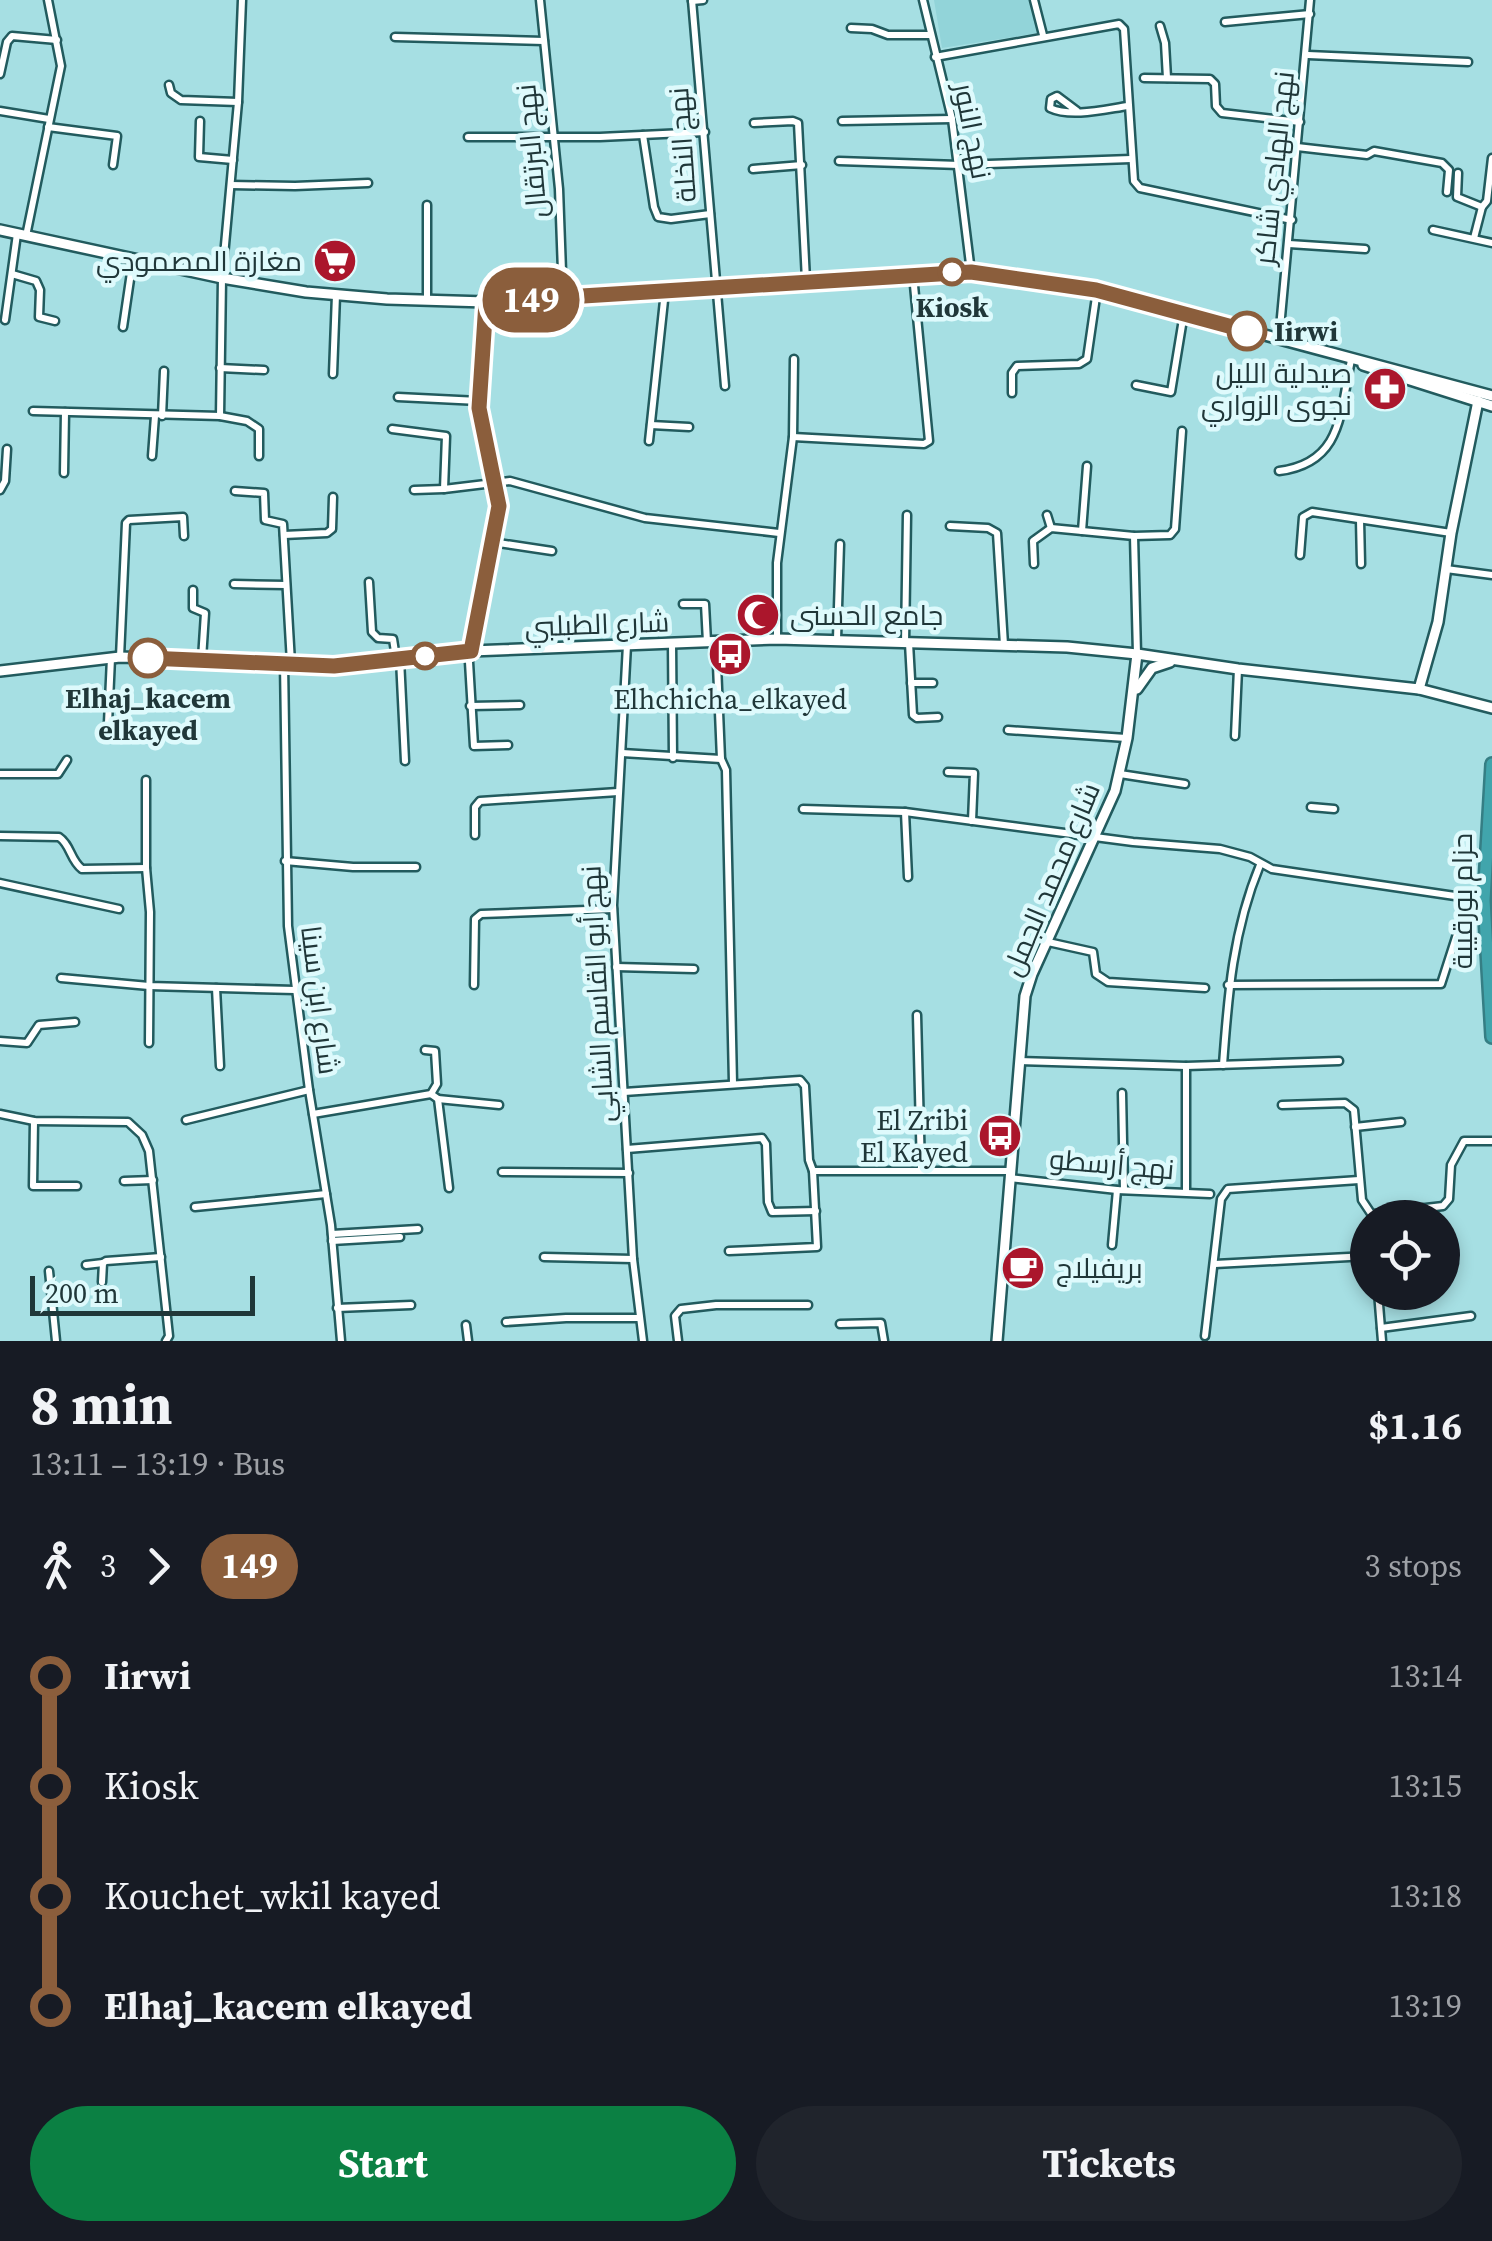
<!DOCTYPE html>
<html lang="en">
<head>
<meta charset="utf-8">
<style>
  :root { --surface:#171b24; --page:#20242c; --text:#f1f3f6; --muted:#9ea1a6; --accent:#0b8043 }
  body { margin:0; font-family:"Source Serif 4",Cairo,serif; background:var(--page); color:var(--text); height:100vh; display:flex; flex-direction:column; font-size:38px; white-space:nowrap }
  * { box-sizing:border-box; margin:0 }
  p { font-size:32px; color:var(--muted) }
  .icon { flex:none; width:55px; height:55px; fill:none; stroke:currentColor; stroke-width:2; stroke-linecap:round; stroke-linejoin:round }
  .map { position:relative; height:1341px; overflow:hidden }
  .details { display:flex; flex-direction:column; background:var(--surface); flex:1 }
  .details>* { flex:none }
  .badge { padding:0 20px; border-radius:32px; font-size:35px; line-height:65px }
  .buttons { position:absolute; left:1350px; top:1200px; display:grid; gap:20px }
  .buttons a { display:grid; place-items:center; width:110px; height:110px; border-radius:50%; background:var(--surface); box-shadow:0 5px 15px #0003; font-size:50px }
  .scale { position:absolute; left:30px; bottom:25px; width:225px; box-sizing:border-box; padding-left:10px; border:5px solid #203739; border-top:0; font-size:28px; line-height:35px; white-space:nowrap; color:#203739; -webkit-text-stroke:8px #defafc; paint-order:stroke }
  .map>.badge { position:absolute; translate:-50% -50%; box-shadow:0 0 0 5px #fff }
  .legs { display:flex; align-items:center; gap:15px; height:110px; padding:0 30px; font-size:32px }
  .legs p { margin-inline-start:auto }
  .overview { display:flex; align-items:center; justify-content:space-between; height:170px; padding:0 30px }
  h1 { font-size:55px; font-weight:700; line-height:75px }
  .cta { display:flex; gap:20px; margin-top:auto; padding:20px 30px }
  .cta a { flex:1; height:115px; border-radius:60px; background:var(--accent); color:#fff; font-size:40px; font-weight:700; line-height:115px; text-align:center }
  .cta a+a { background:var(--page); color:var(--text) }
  ul { padding:0 30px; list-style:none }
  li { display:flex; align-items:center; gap:35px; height:110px; font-size:38px }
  li i { display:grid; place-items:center; width:15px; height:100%; margin:0 12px; background:currentColor }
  li i::after { content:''; width:25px; height:25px; margin:-12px; border:8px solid; border-radius:50%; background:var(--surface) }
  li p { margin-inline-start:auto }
  li:first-child i { background:linear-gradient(#0000 50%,currentColor 0) }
  li:last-child i { background:linear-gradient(currentColor 50%,#0000 0) }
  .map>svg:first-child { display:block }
  .built { fill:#92d4d9 }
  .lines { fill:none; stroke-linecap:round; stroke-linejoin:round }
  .street-casing { stroke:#225b5e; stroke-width:11 }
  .secondary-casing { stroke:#225b5e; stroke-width:14 }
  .highway-casing { stroke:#357e84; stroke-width:16 }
  .street { stroke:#fff; stroke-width:6 }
  .secondary { stroke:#fff; stroke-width:9 }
  .highway { stroke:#41a5ac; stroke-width:11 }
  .line-1-casing { stroke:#fff; stroke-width:22 }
  .line-1 { stroke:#8b5e3c; stroke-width:15 }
  .stop-1-dot { fill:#fff; stroke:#8b5e3c; stroke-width:5 }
  .labels { text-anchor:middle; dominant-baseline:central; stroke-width:9; stroke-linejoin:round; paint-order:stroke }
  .street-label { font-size:28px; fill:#203739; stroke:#defafc }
  .poi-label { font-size:28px; fill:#203739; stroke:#defafc; text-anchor:end }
  .stop-label { font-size:28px; font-weight:bold; fill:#203739; stroke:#defafc }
</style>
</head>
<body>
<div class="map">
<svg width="1492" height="1341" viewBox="0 0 1492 1341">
  <rect width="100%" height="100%" fill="#a6dfe3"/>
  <polygon class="built" points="934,0 1030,0 1038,33 942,48"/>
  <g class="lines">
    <g class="street-casing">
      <g id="street">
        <polyline points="540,0 559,189 563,299"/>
        <polyline points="692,0 725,386"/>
        <polyline points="923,0 952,119 971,272"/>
        <polyline points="1034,0 1043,35"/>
        <polyline points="692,1 703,0"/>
        <polyline points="1225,22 1310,14"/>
        <polyline points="1160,26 1165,43 1167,78"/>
        <polyline points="851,28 872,29 888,35 930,35"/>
        <polyline points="395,37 544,41"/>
        <polyline points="1308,55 1468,62"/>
        <polyline points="935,57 1119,24 1124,29 1134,181 1140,188 1292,220"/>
        <polyline points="0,74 7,42 12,36 57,40"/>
        <polyline points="1144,78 1210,79 1215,84 1216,106 1222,113 1300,122"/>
        <polyline points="169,85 171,93 181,100 238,102"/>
        <polyline points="0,111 49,119"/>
        <path d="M 1077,111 L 1057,96 L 1051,99 L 1050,108 C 1071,118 1106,109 1128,106"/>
        <polyline points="200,121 199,157 233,160"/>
        <polyline points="842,121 952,119"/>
        <polyline points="754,123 793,121 798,123 806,280"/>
        <polyline points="48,127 117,136 113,165"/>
        <polyline points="643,135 654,207 658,217 671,219 710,214"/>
        <polyline points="468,137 600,137 705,132"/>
        <polyline points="1297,147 1367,155 1374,151 1442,163 1449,170 1447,192"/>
        <polyline points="839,161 959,165 1131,159"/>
        <polyline points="753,169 802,165"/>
        <polyline points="1458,173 1457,197 1482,207 1487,201 1492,158"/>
        <polyline points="231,185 295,186 368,183"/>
        <polyline points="427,205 427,300"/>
        <polyline points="1433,230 1492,243"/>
        <polyline points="26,236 61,66 48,0"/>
        <polyline points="1474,238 1482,207"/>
        <polyline points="1289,244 1365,249"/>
        <polyline points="12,274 36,281 40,290 39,317 55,321"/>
        <polyline points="486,302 479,407 499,506 469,662 474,746 508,745"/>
        <polyline points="5,320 17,234"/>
        <polyline points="123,327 133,259"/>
        <polyline points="1279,339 1310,0"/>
        <polyline points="220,368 264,370"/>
        <polyline points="333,374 336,295"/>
        <polyline points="1136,385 1171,392 1184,313"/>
        <polyline points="1012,393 1012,373 1017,366 1079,364 1087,359 1097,290"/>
        <polyline points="398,397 479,401"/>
        <polyline points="33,411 220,416 247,421 259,429 259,456"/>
        <polyline points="162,416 164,371"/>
        <polyline points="220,416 222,278 238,102 242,0"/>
        <polyline points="651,425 689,427"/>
        <polyline points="392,429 446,436 444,489 510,481 645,518 779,533"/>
        <polyline points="793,437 924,444 929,441 913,275"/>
        <polyline points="649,441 665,291"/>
        <polyline points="152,456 155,416"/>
        <path d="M 1279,471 C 1343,463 1340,412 1351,360"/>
        <polyline points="64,473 65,412"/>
        <polyline points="0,490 5,481 7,449"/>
        <polyline points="414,490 444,489"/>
        <polyline points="235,491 264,493 265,520 283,524 291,663"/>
        <polyline points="1047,515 1051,528"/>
        <polyline points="1360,520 1361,564"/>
        <polyline points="950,526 988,528 997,533 1004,645"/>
        <polyline points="1082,531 1087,466"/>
        <polyline points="284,535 327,533 332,529 333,497"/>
        <polyline points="1134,536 1137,654"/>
        <polyline points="492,542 552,551"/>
        <polyline points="1300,555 1303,517 1312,512 1451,533"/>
        <polyline points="1034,564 1033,541 1051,528 1134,536 1170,535 1175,529 1182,431"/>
        <polyline points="1446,569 1492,575"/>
        <polyline points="369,582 372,632 378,638 393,639 396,658"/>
        <polyline points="234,584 286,585"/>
        <polyline points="193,590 193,608 205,613 202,659"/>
        <polyline points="683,604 705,604 707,642"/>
        <polyline points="777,639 777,563 793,437 794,359"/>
        <polyline points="837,639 840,544"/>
        <polyline points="716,641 721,759 726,770 733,1083"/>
        <polyline points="672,643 673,758"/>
        <polyline points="905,643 907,515"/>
        <polyline points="909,643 913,715 917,718 938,717"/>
        <polyline points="627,645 613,905 633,1259 643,1341"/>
        <polyline points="120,657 126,523 129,520 183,517 184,536"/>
        <polyline points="400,659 405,761"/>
        <polyline points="284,663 288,926 309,1090 331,1225 341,1341"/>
        <polyline points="911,683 933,683"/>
        <polyline points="470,706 520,705"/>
        <polyline points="108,723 111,658"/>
        <polyline points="1008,730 1126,738"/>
        <polyline points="1235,736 1238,669"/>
        <polyline points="622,753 721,759"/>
        <polyline points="948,772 974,773 972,821"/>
        <polyline points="0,774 58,774 67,760"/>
        <polyline points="1120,774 1185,784"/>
        <polyline points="146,780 146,868 150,912 149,1043"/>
        <polyline points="1311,807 1334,809"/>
        <polyline points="803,809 905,812 1133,842 1220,849 1250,857 1272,869 1482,900"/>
        <polyline points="905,812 908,877"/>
        <polyline points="475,835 475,807 480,801 618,792"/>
        <path d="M 0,836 L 59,837 C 71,845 70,860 82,869 L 146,868"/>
        <polyline points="285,861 353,867 416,867"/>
        <polyline points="0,883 119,909"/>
        <polyline points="1048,942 1093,952 1096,974 1108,982 1205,988"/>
        <polyline points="616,967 694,969"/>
        <polyline points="61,978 149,986 295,990"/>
        <polyline points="474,985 475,919 481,914 613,909"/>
        <polyline points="1228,985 1441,984 1459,928 1473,899"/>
        <polyline points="216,988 220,1066"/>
        <polyline points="917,1015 921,1170"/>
        <polyline points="0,1041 27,1043 39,1025 75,1022"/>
        <polyline points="1019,1061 1186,1066 1339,1061"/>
        <path d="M 1223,1065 C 1228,995 1233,930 1260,865"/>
        <polyline points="1186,1066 1186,1192"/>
        <polyline points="624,1092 800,1080 805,1086 809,1160 813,1171"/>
        <polyline points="1122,1093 1124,1190"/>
        <polyline points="431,1094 438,1099 449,1188"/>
        <polyline points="438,1099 499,1105"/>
        <polyline points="1282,1105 1345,1103 1354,1110 1362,1200 1374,1218"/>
        <polyline points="0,1114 34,1121 128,1122 142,1135 149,1151 169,1336 166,1341"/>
        <polyline points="313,1114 431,1094 437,1084 435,1051 425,1050"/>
        <polyline points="186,1120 309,1090"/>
        <polyline points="34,1121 33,1186 77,1186"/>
        <polyline points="1355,1127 1401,1122"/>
        <polyline points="627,1149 762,1138 766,1144 768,1202 772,1212 816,1211"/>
        <polyline points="502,1172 629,1173"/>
        <polyline points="1010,1178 1117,1190 1210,1194"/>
        <polyline points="124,1181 153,1180"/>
        <polyline points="195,1207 326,1194"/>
        <polyline points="1374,1214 1443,1206 1449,1199 1451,1165 1464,1141 1492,1141"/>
        <polyline points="332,1234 418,1229"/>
        <polyline points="332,1241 400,1237"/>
        <polyline points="1112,1245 1117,1190"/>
        <polyline points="729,1251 817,1247 813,1171 1011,1171"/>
        <polyline points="544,1257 633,1259"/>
        <polyline points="1215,1264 1368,1256"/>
        <polyline points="86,1265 103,1263"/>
        <polyline points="49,1271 56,1341"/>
        <polyline points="102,1282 103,1263 106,1261 161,1257"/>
        <polyline points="1378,1292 1382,1341"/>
        <polyline points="337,1308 411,1305"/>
        <polyline points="506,1322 566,1318 638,1318"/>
        <polyline points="840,1324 881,1323 884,1341"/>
        <polyline points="466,1325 468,1341"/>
        <polyline points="1381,1328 1471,1316"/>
        <polyline points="1205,1336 1221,1199 1228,1189 1359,1180"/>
        <polyline points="678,1341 675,1316 681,1309 716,1305 808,1305"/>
      </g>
    </g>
    <g class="secondary-casing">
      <g id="secondary">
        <polyline points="0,230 222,278 306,292 387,299 486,302 563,299 806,280 971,272 1097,290 1492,396"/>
        <polyline points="1363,365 1492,406"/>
        <polyline points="0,671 120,657 334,665 471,651 777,639 1067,647 1137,654"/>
        <polyline points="1137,689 1152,668 1170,662"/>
        <polyline points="1419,689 1492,708"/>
        <polyline points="997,1341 1025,996 1032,974 1115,791 1127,738 1137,654 1238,669 1419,689 1438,622 1451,533 1478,401"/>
      </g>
    </g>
    <g class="highway-casing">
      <polyline id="highway" points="1492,764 1484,900 1492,1037"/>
    </g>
    <use href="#street" class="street"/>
    <use href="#secondary" class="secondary"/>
    <use href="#highway" class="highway"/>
  </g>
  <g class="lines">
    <g class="line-1-casing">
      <polyline id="line-1" points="148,658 334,666 471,651 499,506 479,408 486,302 971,272 1096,290 1247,331"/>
    </g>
    <use href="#line-1" class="line-1"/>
  </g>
  <defs>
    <g id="supermarket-disc" transform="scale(2.25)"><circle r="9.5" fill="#ab162c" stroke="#defafc"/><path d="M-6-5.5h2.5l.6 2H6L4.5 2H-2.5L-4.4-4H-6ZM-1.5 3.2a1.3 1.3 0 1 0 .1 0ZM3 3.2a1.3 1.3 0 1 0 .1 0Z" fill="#fff"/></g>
    <g id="pharmacy-disc" transform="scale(2.25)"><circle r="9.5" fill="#ab162c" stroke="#defafc"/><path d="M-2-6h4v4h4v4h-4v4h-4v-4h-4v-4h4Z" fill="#fff"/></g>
    <g id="mosque-disc" transform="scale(2.25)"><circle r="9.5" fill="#ab162c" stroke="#defafc"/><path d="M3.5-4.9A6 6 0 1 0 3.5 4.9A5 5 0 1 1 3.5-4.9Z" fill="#fff"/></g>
    <g id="bus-disc" transform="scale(2.25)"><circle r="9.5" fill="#ab162c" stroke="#defafc"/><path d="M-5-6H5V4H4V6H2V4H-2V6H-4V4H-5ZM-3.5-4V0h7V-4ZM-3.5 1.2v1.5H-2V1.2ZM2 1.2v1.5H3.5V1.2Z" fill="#fff"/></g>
    <g id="cafe-disc" transform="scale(2.25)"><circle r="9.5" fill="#ab162c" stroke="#defafc"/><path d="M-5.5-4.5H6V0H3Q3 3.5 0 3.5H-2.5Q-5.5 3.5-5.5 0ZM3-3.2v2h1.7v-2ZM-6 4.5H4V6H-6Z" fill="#fff"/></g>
  </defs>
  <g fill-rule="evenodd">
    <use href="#supermarket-disc" x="335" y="261"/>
    <use href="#pharmacy-disc" x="1385" y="389"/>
    <use href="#mosque-disc" x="758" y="615"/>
    <use href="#bus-disc" x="730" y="654"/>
    <use href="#bus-disc" x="1000" y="1136"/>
    <use href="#cafe-disc" x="1023" y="1268"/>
  </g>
  <g class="stop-1-dot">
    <circle cx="952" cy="272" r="12"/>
    <circle cx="1247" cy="331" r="18"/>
    <circle cx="425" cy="656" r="12"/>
    <circle cx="148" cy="658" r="18"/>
  </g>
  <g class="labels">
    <g class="street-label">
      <text transform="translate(973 131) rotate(79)">نهج النور</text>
      <text transform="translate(682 145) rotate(-94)">نهج النخلة</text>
      <text transform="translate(531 151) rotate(-95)">نهج البرتقال</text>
      <text transform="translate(1274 168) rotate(-84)">نهج الهادي شاكر</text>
      <text transform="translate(597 624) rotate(-2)">شارع الطبلبي</text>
      <text transform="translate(1051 879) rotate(-67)">شارع محمد الجمل</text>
      <text transform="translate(1462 901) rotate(-90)">حزام بورقيبة</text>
      <text transform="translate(597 994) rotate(-93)">نهج أبو القاسم الشابي</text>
      <text transform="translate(320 1000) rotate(83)">شارع ابن سينا</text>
      <text transform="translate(1112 1164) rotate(5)">نهج أرسطو</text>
    </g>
    <g class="poi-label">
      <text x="302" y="261">مغازة المصمودي</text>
      <text x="1352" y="373">صيدلية الليل<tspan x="1352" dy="32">نجوى الزواري</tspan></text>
      <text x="790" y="615" text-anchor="start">جامع الحسنى</text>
      <text x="730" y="699" text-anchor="middle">Elhchicha_elkayed</text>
      <text x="968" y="1120">El Zribi<tspan x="968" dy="32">El Kayed</tspan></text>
      <text x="1056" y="1268" text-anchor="start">بريفيلاج</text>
    </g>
    <g class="stop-label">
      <text x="952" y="307">Kiosk</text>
      <text x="1274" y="331" text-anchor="start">Iirwi</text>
      <text x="148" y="698">Elhaj_kacem<tspan x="148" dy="32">elkayed</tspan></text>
    </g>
  </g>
</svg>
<div class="buttons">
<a><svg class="icon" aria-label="locate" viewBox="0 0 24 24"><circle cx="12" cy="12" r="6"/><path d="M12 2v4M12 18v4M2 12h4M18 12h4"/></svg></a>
</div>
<div class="scale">200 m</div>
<b class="badge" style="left:531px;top:300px;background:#8b5e3c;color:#fff">149</b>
</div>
<section class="details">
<div class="overview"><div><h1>8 min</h1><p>13:11 – 13:19 · Bus</p></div><b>$1.16</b></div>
<div class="legs"><svg class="icon" aria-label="walk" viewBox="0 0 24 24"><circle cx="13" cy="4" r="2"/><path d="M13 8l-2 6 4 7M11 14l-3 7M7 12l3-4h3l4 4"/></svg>3<svg class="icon" aria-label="forward" viewBox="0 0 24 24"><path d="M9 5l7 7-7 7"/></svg><b class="badge" style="background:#8b5e3c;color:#fff">149</b><p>3 stops</p></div>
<ul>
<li><i style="color:#8b5e3c"></i><b>Iirwi</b><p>13:14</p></li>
<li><i style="color:#8b5e3c"></i><span>Kiosk</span><p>13:15</p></li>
<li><i style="color:#8b5e3c"></i><span>Kouchet_wkil kayed</span><p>13:18</p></li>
<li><i style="color:#8b5e3c"></i><b>Elhaj_kacem elkayed</b><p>13:19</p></li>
</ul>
<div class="cta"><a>Start</a><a>Tickets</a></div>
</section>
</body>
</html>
